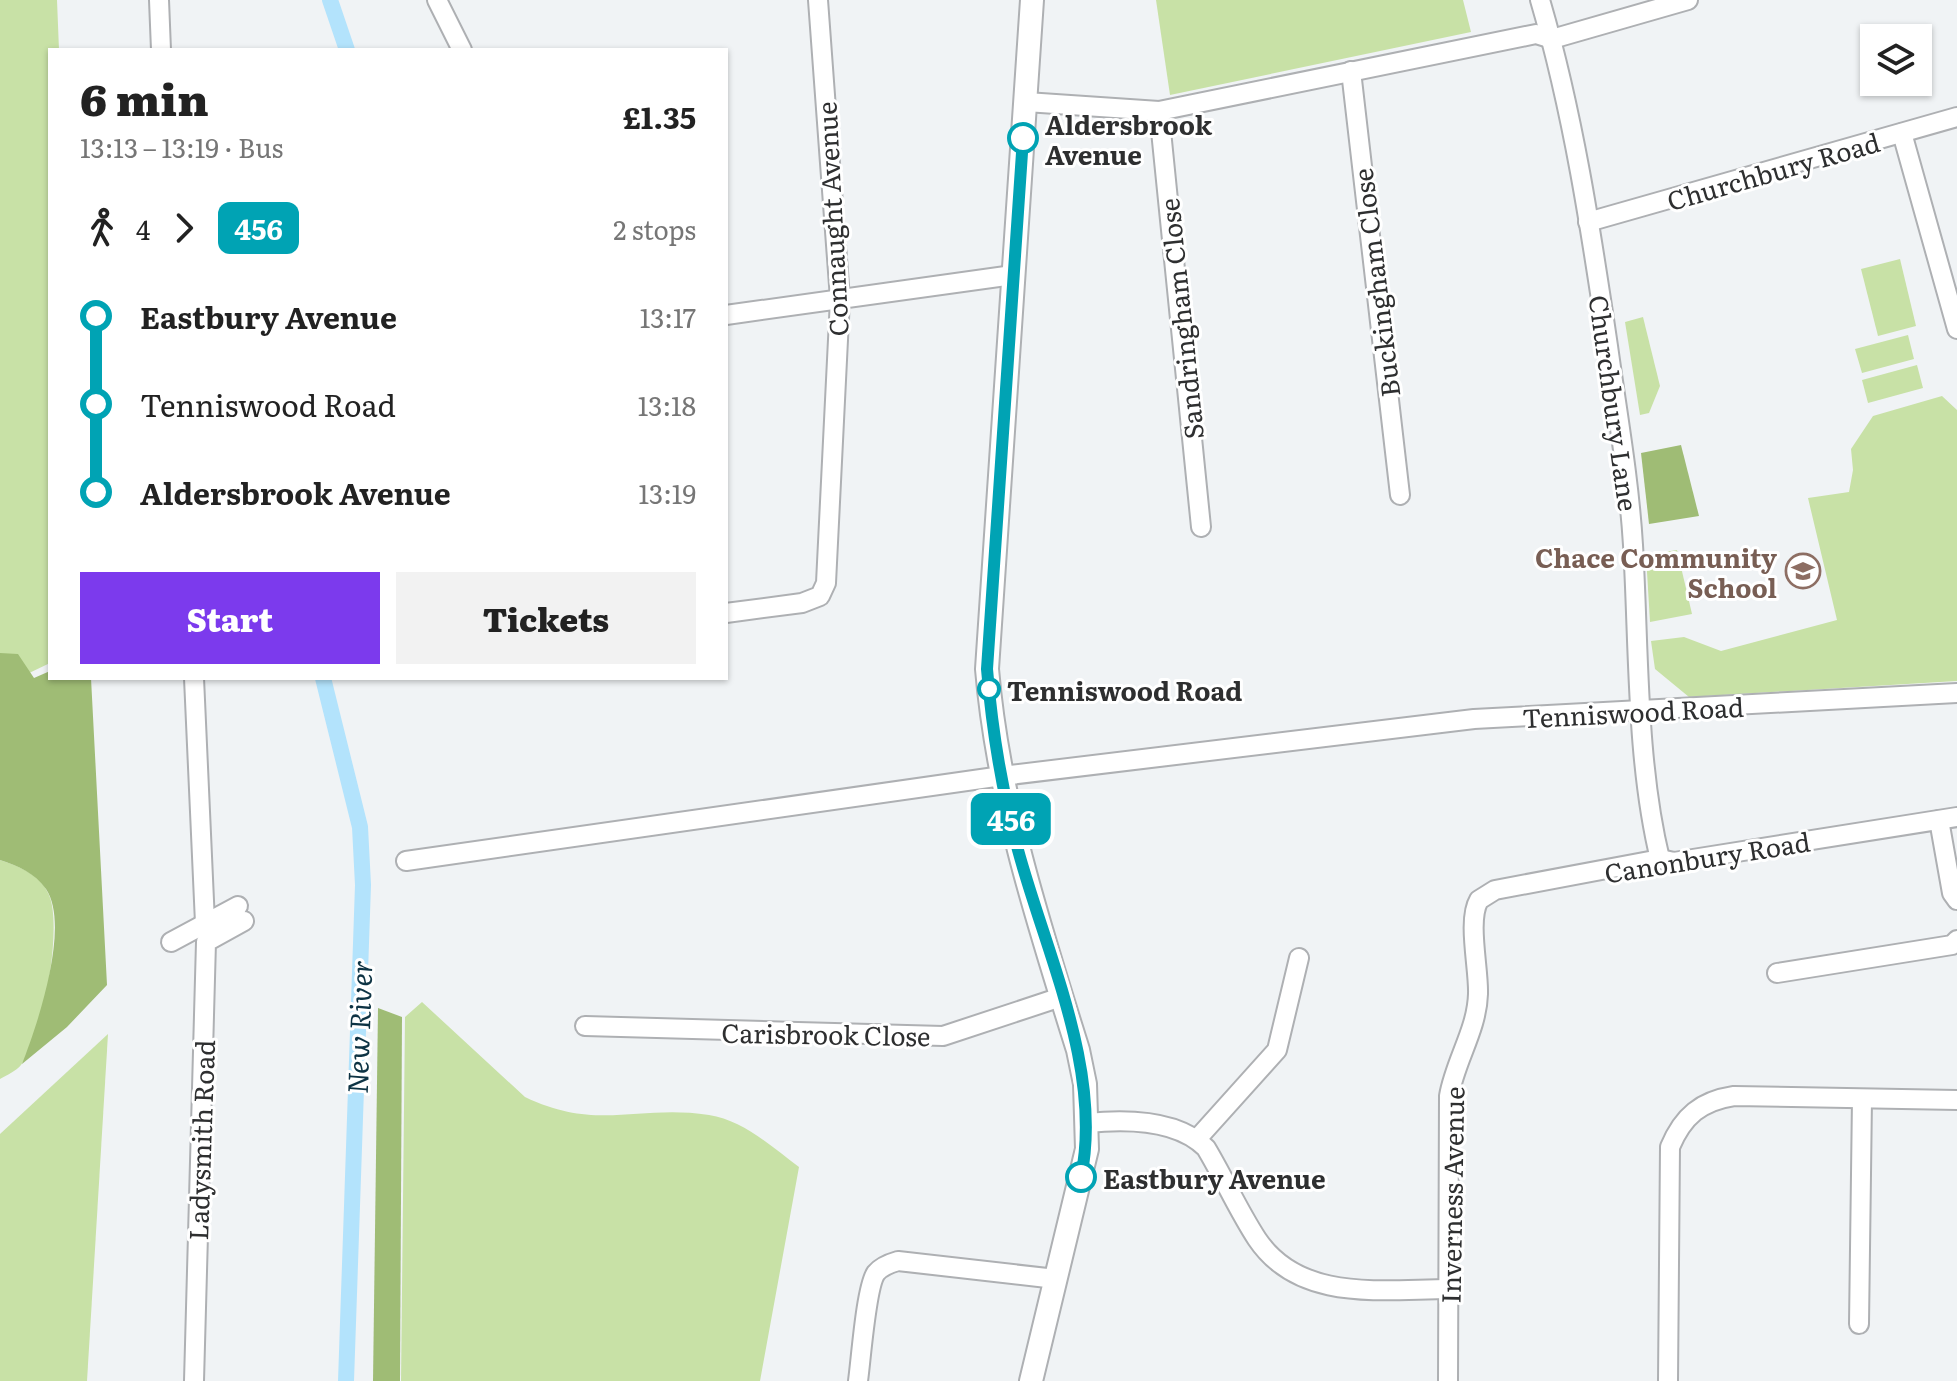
<!DOCTYPE html>
<html lang="en">
<head>
<meta charset="utf-8">
<style>
  :root { --surface:#fff; --page:#f2f2f2; --text:#222; --muted:#767676; --accent:#7c3aed }
  body { margin:0; font-family:Literata,serif; background:var(--page); color:var(--text); height:100vh; display:flex; flex-direction:column; font-size:30px; white-space:nowrap }
  * { box-sizing:border-box; margin:0 }
  p { font-size:26px; color:var(--muted) }
  .icon { flex:none; width:44px; height:44px; fill:none; stroke:currentColor; stroke-width:2; stroke-linecap:round; stroke-linejoin:round }
  .map { position:relative; flex:1; overflow:hidden }
  .details { position:absolute; left:48px; top:48px; width:680px; height:632px; display:flex; flex-direction:column; background:var(--surface); border-radius:0px; box-shadow:0 2px 6px #0004 }
  .details>* { flex:none }
  .badge { padding:0 16px; border-radius:12px; font-size:28px; line-height:52px }
  .buttons { position:absolute; left:1860px; top:24px; display:grid; gap:16px }
  .buttons a { display:grid; place-items:center; width:72px; height:72px; border-radius:0px; background:var(--surface); box-shadow:0 2px 6px #0004; font-size:40px }
  .map>.badge { position:absolute; translate:-50% -50%; box-shadow:0 0 0 4px #fff }
  .legs { display:flex; align-items:center; gap:12px; height:88px; padding:0 32px; font-size:26px }
  .legs p { margin-inline-start:auto }
  .overview { display:flex; align-items:center; justify-content:space-between; height:136px; padding:0 32px }
  h1 { font-size:44px; font-weight:800; line-height:60px }
  .action { display:flex; gap:16px; margin-top:auto; padding:16px 32px }
  .action a { flex:1; height:92px; border-radius:0px; background:var(--accent); color:#fff; font-size:32px; font-weight:800; line-height:92px; text-align:center }
  .action a+a { background:var(--page); color:var(--text) }
  ul { padding:0 32px; list-style:none }
  li { display:flex; align-items:center; gap:28px; height:88px; font-size:30px }
  li i { display:grid; place-items:center; width:12px; height:100%; margin:0 10px; background:currentColor }
  li i::after { content:''; width:20px; height:20px; margin:-10px; border:6px solid; border-radius:50%; background:var(--surface) }
  li p { margin-inline-start:auto }
  li:first-child i { background:linear-gradient(#0000 50%,currentColor 0) }
  li:last-child i { background:linear-gradient(currentColor 50%,#0000 0) }
  .map>svg:first-child { display:block }
  .green { fill:#c8e1a6 }
  .forest { fill:#9fbc75 }
  .lines { fill:none; stroke-linecap:round; stroke-linejoin:round }
  .canal { stroke:#b3e3fc; stroke-width:16 }
  .minor-casing { stroke:#aeb0b3; stroke-width:22 }
  .tertiary-casing { stroke:#aeb0b3; stroke-width:26 }
  .minor { stroke:#fff; stroke-width:18 }
  .tertiary { stroke:#fff; stroke-width:22 }
  .line-1-casing { stroke:#fff; stroke-width:18 }
  .line-1 { stroke:#00a3b4; stroke-width:12 }
  .stop-1-dot { fill:#fff; stroke:#00a3b4; stroke-width:4 }
  .labels { text-anchor:middle; dominant-baseline:central; stroke-width:6; stroke-linejoin:round; paint-order:stroke }
  .stop-label { font-size:26px; font-weight:bold; fill:#2e2f30; stroke:#fff; text-anchor:start }
  .street-label { font-size:26px; fill:#2e2f30; stroke:#fff }
  .education-label { font-size:26px; font-weight:bold; fill:#785e54; stroke:#fff; text-anchor:end }
  .water-label { font-size:28px; font-style:italic; fill:#0d3344; stroke:#fff }
</style>
</head>
<body>
<div class="map">
<svg width="1957" height="1381" viewBox="0 0 1957 1381">
  <rect width="100%" height="100%" fill="#f0f3f5"/>
  <g class="green">
    <polygon points="0,0 57,0 59,50 50,50 50,663 0,687"/>
    <polygon points="1156,0 1463,0 1471,32 1170,95"/>
    <polygon points="1900,259 1916,326 1878,336 1861,269"/>
    <polygon points="1643,317 1660,386 1649,413 1640,415 1625,322"/>
    <polygon points="1908,335 1914,359 1862,373 1855,349"/>
    <polygon points="1917,365 1923,388 1868,403 1862,380"/>
    <polygon points="1942,396 1957,410 1957,681 1689,697 1655,669 1651,641 1684,637 1721,651 1837,620 1808,498 1849,492 1853,470 1851,449 1873,416"/>
    <polygon points="1677,550 1692,614 1650,622 1646,555"/>
    <path d="M 0,860 C 19,866 41,875 49,895 C 63,927 43,1038 21,1065 C 16,1071 7,1075 0,1079 Z"/>
    <path d="M 422,1002 L 525,1097 C 598,1132 638,1104 709,1115 C 743,1120 772,1147 799,1167 L 760,1381 L 401,1381 L 405,1017 Z"/>
    <polygon points="108,1034 87,1381 0,1381 0,1134"/>
  </g>
  <g class="forest">
    <polygon points="1681,445 1699,516 1649,524 1641,453"/>
    <path d="M 0,653 L 18,654 L 34,678 L 50,671 L 50,678 L 91,678 L 107,985 L 67,1027 L 22,1064 C 37,1026 71,926 46,889 C 35,873 18,866 0,860 Z"/>
    <polygon points="378,1008 402,1017 400,1381 373,1381"/>
  </g>
  <g class="lines">
    <g class="canal">
      <polyline points="330,0 347,50"/>
      <polyline points="323,678 360,827 363,885 346,1381"/>
    </g>
    <g class="minor-casing">
      <g id="minor">
        <polyline points="159,0 161,50"/>
        <polyline points="437,0 462,50"/>
        <path d="M 1540,0 C 1573,112 1591,231 1608,346 C 1617,412 1629,478 1633,545 C 1639,646 1636,761 1660,859"/>
        <polyline points="1351,71 1400,495"/>
        <polyline points="1026,102 1159,111 1536,34 1552,39 1688,0"/>
        <polyline points="1159,111 1201,527"/>
        <polyline points="1902,133 1957,329"/>
        <polyline points="1588,222 1957,117"/>
        <polyline points="726,315 1013,275"/>
        <polyline points="726,613 802,603 820,596 826,583 840,299 818,0"/>
        <polyline points="194,678 205,923"/>
        <polyline points="1939,820 1952,893 1957,900"/>
        <polyline points="406,861 1002,776 1474,719 1957,693"/>
        <polyline points="171,942 238,906"/>
        <polyline points="1777,973 1952,945 1957,940"/>
        <polyline points="585,1026 943,1036 1061,997"/>
        <path d="M 1087,1123 C 1126,1119 1177,1119 1206,1148 C 1224,1178 1238,1210 1257,1239 C 1300,1303 1383,1289 1449,1289"/>
        <polyline points="1197,1139 1277,1050 1299,958"/>
        <polyline points="1859,1324 1862,1099"/>
        <polyline points="194,1381 206,942 244,921"/>
        <path d="M 858,1381 C 861,1360 866,1287 876,1273 C 881,1267 891,1263 898,1261 L 1056,1279"/>
        <path d="M 1448,1381 L 1449,1096 C 1455,1061 1477,1030 1478,994 C 1479,969 1467,920 1479,900 L 1495,890 L 1660,859 L 1674,862 L 1957,817"/>
        <path d="M 1668,1381 L 1670,1147 C 1683,1116 1701,1101 1734,1096 L 1957,1100"/>
      </g>
    </g>
    <g class="tertiary-casing">
      <path id="tertiary" d="M 1031,1381 L 1087,1149 L 1085,1084 L 1078,1050 C 1039,925 998,800 987,669 L 1032,0"/>
    </g>
    <use href="#minor" class="minor"/>
    <use href="#tertiary" class="tertiary"/>
  </g>
  <g class="lines">
    <g class="line-1-casing">
      <path id="line-1" d="M 1023,138 L 987,669 C 992,730 1002,791 1018,850 C 1046,953 1103,1071 1081,1177"/>
    </g>
    <use href="#line-1" class="line-1"/>
  </g>
  <defs>
    <g id="school-ring" transform="scale(1.8)"><circle r="9.5" fill="#fff" stroke="#8d6e63" stroke-width="1.5"/><path d="M0-5L7-2L0 1L-7-2ZM-4 1L0 2.5L4 1V4Q0 6-4 4Z" fill="#8d6e63"/></g>
  </defs>
  <g fill-rule="evenodd">
    <use href="#school-ring" x="1803" y="571"/>
  </g>
  <g class="stop-1-dot">
    <circle cx="1023" cy="138" r="14"/>
    <circle cx="989" cy="689" r="10"/>
    <circle cx="1081" cy="1177" r="14"/>
  </g>
  <g class="labels">
    <g class="stop-label">
      <text x="1045" y="123">Aldersbrook<tspan x="1045" dy="30">Avenue</tspan></text>
      <text x="1007" y="689">Tenniswood Road</text>
      <text x="1103" y="1177">Eastbury Avenue</text>
    </g>
    <g class="street-label">
      <text transform="translate(1773 170) rotate(-16)">Churchbury Road</text>
      <text transform="translate(831 219) rotate(-93)">Connaught Avenue</text>
      <text transform="translate(1375 283) rotate(-97)">Buckingham Close</text>
      <text transform="translate(1180 319) rotate(-96)">Sandringham Close</text>
      <text transform="translate(1615 403) rotate(82)">Churchbury Lane</text>
      <text transform="translate(1633 711) rotate(-3)">Tenniswood Road</text>
      <text transform="translate(1707 856) rotate(-9)">Canonbury Road</text>
      <text transform="translate(826 1033) rotate(1)">Carisbrook Close</text>
      <text transform="translate(200 1140) rotate(-88)">Ladysmith Road</text>
      <text transform="translate(1451 1195) rotate(-89)">Inverness Avenue</text>
    </g>
    <g class="education-label">
      <text x="1777" y="556">Chace Community<tspan x="1777" dy="30">School</tspan></text>
    </g>
    <g class="water-label">
      <text transform="translate(358 1027) rotate(-88)">New River</text>
    </g>
  </g>
</svg>
<div class="buttons">
<a><svg class="icon" aria-label="layers" viewBox="0 0 24 24"><path d="M12 4l9 5-9 5-9-5zM3 14l9 5 9-5"/></svg></a>
</div>
<b class="badge" style="left:1011px;top:819px;background:#00a3b4;color:#fff">456</b>
<section class="details">
<div class="overview"><div><h1>6 min</h1><p>13:13 – 13:19 · Bus</p></div><b>£1.35</b></div>
<div class="legs"><svg class="icon" aria-label="walk" viewBox="0 0 24 24"><circle cx="13" cy="4" r="2"/><path d="M13 8l-2 6 4 7M11 14l-3 7M7 12l3-4h3l4 4"/></svg>4<svg class="icon" aria-label="forward" viewBox="0 0 24 24"><path d="M9 5l7 7-7 7"/></svg><b class="badge" style="background:#00a3b4;color:#fff">456</b><p>2 stops</p></div>
<ul>
<li><i style="color:#00a3b4"></i><b>Eastbury Avenue</b><p>13:17</p></li>
<li><i style="color:#00a3b4"></i><span>Tenniswood Road</span><p>13:18</p></li>
<li><i style="color:#00a3b4"></i><b>Aldersbrook Avenue</b><p>13:19</p></li>
</ul>
<div class="action"><a>Start</a><a>Tickets</a></div>
</section>
</div>
</body>
</html>
